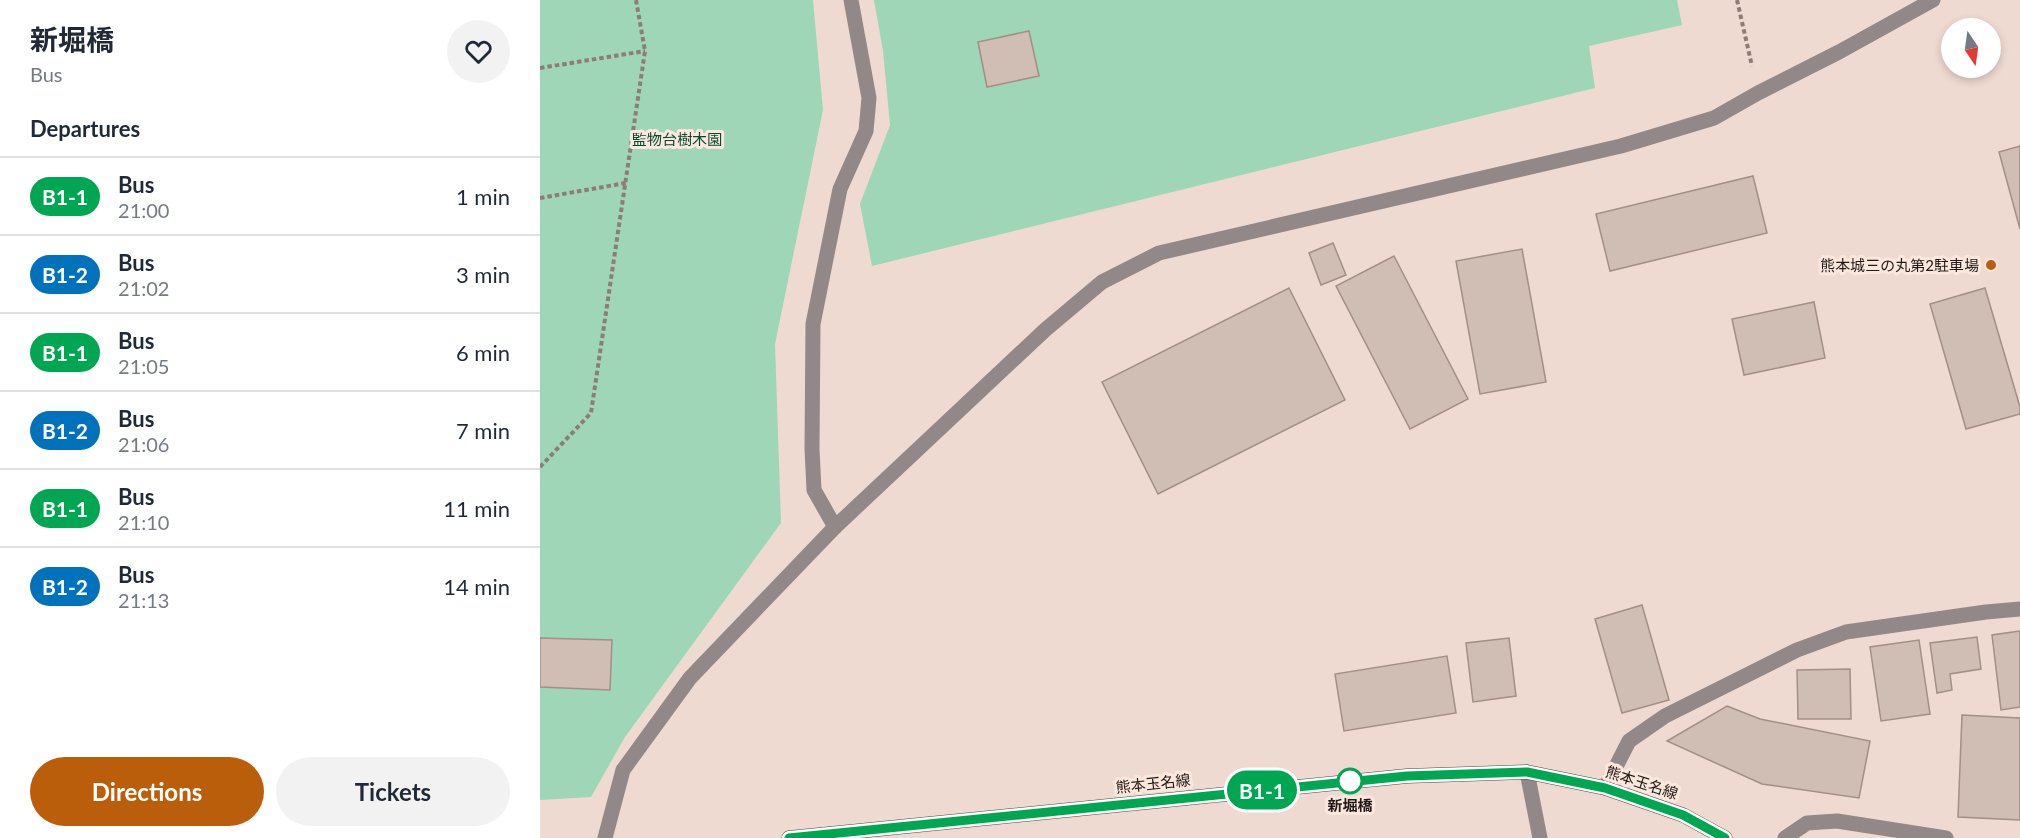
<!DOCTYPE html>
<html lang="en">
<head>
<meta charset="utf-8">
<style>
  :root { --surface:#fff; --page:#f2f2f3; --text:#1f2937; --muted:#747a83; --line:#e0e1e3; --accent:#bb5e0c }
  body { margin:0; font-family:Lato,"Noto Sans JP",sans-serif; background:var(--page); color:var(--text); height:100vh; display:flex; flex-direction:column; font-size:22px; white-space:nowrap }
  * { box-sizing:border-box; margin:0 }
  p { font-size:20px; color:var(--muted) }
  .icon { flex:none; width:33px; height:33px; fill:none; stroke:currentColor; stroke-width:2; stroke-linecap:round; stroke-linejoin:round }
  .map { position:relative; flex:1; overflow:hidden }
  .sheet { display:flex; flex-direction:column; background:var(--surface); width:540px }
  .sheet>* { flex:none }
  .badge { padding:0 12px; border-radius:20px; font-size:21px; line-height:39px }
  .needle { width:39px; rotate:167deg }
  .buttons { position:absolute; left:1401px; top:18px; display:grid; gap:12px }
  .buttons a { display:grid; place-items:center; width:60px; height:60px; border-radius:50%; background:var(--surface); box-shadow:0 3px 9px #0003; font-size:30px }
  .map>.badge { position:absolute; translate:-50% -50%; box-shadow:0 0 0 3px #fff }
  h2 { padding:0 30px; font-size:22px; line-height:54px }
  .round { display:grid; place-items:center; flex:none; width:63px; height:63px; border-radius:32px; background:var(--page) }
  .headline { display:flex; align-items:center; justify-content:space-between; height:102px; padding:0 30px }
  h1 { font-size:28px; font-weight:700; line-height:45px }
  .cta { display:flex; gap:12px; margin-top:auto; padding:12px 30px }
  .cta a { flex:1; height:69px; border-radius:36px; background:var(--accent); color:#fff; font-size:24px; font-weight:700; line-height:69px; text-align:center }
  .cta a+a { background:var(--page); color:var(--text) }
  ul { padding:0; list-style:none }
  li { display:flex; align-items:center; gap:18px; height:78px; padding:0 30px; border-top:2px solid var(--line) }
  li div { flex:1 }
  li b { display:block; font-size:22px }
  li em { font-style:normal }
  li .badge { min-width:66px; font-weight:700; text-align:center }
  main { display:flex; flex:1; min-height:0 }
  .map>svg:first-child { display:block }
  .green { fill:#9fd6b8 }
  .building { fill:#d0bdb3; stroke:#a28f86; stroke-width:1.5 }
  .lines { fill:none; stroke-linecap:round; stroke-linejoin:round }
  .path { stroke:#8c7d77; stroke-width:4; stroke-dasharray:4.5 3; stroke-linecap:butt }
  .minor { stroke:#928887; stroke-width:15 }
  .major { stroke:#534341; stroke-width:15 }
  .line-casing { stroke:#fff; stroke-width:14 }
  .line { stroke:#00a651; stroke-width:9 }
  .poi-dot { fill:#bb5e0c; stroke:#fce7de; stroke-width:2 }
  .stop-dot { fill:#fff; stroke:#00a651; stroke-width:3 }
  .labels { text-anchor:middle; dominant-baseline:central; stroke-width:6; stroke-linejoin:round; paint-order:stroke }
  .park-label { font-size:15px; fill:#024b30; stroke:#fce7de }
  .poi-label { font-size:15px; fill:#211916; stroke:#fce7de; text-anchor:end }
  .street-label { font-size:15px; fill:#211916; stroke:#fce7de }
  .stop-label { font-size:15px; font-weight:bold; fill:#211916; stroke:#fce7de }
</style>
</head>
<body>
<main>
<section class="sheet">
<div class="headline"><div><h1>新堀橋</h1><p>Bus</p></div><a class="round"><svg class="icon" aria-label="heart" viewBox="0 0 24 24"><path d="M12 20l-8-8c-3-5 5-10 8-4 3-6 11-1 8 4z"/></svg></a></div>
<h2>Departures</h2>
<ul>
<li><span class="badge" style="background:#00a651;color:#fff">B1-1</span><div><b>Bus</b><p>21:00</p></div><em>1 min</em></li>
<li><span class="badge" style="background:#0072bc;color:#fff">B1-2</span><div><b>Bus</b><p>21:02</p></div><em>3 min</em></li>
<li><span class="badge" style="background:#00a651;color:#fff">B1-1</span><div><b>Bus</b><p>21:05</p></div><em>6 min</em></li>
<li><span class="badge" style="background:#0072bc;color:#fff">B1-2</span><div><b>Bus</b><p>21:06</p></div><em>7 min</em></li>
<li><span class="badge" style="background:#00a651;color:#fff">B1-1</span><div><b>Bus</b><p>21:10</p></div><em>11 min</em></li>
<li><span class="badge" style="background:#0072bc;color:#fff">B1-2</span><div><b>Bus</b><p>21:13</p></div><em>14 min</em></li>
</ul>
<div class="cta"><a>Directions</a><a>Tickets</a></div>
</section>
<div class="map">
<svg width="1480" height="838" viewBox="0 0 1480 838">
  <rect width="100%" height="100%" fill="#efdad1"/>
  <g class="green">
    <polygon points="0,0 273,0 283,110 235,344 241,523 85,737 51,797 0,800"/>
    <polygon points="334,0 1137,0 1142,25 1049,46 1055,88 332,266 320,204 350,125 343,51"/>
  </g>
  <g class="building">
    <polygon points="489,31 499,76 447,87 438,42"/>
    <polygon points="1480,146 1480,229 1459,152"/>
    <polygon points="1213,176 1227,233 1070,271 1056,214"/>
    <polygon points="793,243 806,275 781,285 769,253"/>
    <polygon points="982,249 1006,382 940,394 916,261"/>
    <polygon points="854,256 928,399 870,429 796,286"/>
    <polygon points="749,288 805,400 618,494 562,382"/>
    <polygon points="1445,288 1480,407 1480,414 1426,429 1390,304"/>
    <polygon points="1274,302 1285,358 1204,375 1192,319"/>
    <polygon points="1102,605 1129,700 1082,713 1055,619"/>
    <polygon points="1480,631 1480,707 1461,710 1452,635"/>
    <polygon points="1437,637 1441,669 1410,674 1412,690 1397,693 1390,643"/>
    <polygon points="0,638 72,640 70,690 0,687"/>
    <polygon points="969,638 976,696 933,702 926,643"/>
    <polygon points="1379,640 1390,714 1341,721 1330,647"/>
    <polygon points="907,656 916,713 804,731 795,674"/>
    <polygon points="1310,669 1311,719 1258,719 1257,670"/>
    <polygon points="1187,706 1220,719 1330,741 1319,798 1222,784 1127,741"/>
    <polygon points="1422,715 1480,718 1480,820 1418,817"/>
  </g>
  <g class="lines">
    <g class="path">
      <polyline points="1197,0 1212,66"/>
      <polyline points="0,68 105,51"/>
      <polyline points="0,198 86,183"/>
      <polyline points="0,467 51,413 105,51 96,0"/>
    </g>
    <g class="minor">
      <polyline points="295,527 274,490 272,449 273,324 300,189 326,131 329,98 311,0"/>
      <polyline points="987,772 1000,838"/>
      <polyline points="1065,788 1089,741 1125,716 1257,650 1306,632 1446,612 1480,609"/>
      <polyline points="65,838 83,770 150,678 295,527 505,330 562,282 619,253 1081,146 1174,118 1218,93 1299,52 1393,0"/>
      <polyline points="1245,838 1267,823 1297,821 1406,838"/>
    </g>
    <polyline class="major" points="249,838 867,776 987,772 1065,788 1143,815 1185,838"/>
  </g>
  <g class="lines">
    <g class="line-casing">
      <polyline id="line" points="249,838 867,776 987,772 1065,788 1143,815 1185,838"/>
    </g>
    <use href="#line" class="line"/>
  </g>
  <circle class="poi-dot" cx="1451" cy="265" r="6"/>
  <circle class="stop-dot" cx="810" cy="781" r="12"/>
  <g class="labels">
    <g class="park-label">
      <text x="137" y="139">監物台樹木園</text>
    </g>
    <g class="poi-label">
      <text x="1439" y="265">熊本城三の丸第2駐車場</text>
    </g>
    <g class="street-label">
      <text transform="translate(1102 782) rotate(18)">熊本玉名線</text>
      <text transform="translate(613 783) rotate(-6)">熊本玉名線</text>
    </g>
    <g class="stop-label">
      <text x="810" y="805">新堀橋</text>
    </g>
  </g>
</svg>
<div class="buttons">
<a><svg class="needle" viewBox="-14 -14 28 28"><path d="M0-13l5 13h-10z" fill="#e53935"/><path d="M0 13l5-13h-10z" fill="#747a83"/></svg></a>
</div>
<b class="badge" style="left:722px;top:790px;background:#00a651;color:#fff">B1-1</b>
</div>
</main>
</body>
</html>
